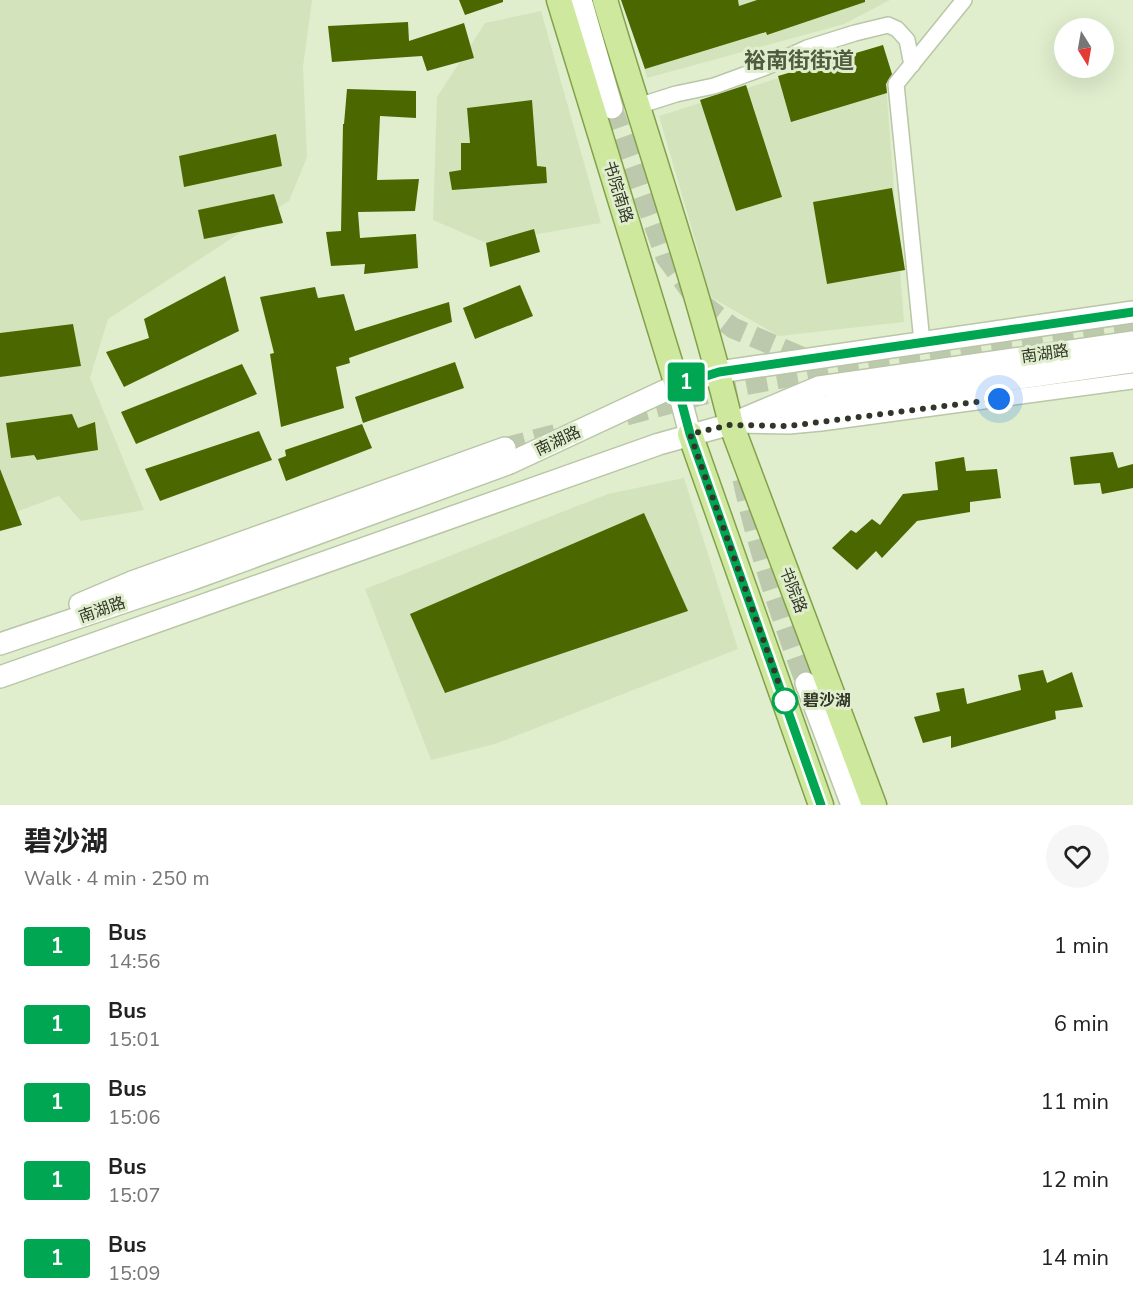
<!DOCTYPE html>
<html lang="en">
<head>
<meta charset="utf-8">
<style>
  :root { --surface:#fff; --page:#f6f6f6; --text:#222; --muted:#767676 }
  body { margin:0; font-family:"Nunito Sans","Noto Sans SC",sans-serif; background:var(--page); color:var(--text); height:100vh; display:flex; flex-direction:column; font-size:22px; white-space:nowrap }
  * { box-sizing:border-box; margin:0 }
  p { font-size:20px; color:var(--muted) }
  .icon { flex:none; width:33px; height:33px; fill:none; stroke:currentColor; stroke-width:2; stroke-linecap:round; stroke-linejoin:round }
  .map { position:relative; height:805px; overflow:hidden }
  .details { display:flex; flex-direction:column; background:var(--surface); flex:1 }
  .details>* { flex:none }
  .badge { padding:0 12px; border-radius:4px; font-size:21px; line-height:39px }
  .needle { width:39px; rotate:169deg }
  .buttons { position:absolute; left:1054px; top:18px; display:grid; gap:12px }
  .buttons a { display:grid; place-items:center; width:60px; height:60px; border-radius:50%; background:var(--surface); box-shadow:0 6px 24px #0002; font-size:30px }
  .you { position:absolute; width:30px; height:30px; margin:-15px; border:4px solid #fff; border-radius:50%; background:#1a73e8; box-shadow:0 0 0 9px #1a73e833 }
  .map>.badge { position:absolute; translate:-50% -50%; box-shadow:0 0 0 3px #fff }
  .round { display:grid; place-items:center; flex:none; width:63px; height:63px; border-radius:32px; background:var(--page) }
  .head { display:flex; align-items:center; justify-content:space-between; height:102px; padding:0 24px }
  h1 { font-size:28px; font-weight:700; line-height:45px }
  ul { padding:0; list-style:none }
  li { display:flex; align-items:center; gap:18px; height:78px; padding:0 24px }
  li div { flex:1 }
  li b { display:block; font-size:22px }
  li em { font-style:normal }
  li .badge { min-width:66px; font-weight:700; text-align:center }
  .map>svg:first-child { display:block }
  .built { fill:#d3e4bc }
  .building { fill:#4b6700 }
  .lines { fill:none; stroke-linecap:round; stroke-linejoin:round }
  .secondary-tunnel { stroke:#bdc9ac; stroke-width:21; stroke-dasharray:21 10; stroke-linecap:butt }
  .street-casing { stroke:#b9c6a7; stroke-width:18 }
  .secondary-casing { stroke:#b9c6a7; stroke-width:24 }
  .primary-casing { stroke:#82a14b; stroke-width:27 }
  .street { stroke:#fff; stroke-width:15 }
  .secondary { stroke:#fff; stroke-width:21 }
  .primary { stroke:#cee99e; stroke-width:24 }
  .line-casing { stroke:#fff; stroke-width:14 }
  .line { stroke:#00a651; stroke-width:9 }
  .walk { stroke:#313629; stroke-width:6; stroke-dasharray:0 10.8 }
  .stop-dot { fill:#fff; stroke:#00a651; stroke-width:3 }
  .labels { text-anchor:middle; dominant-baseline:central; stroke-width:6; stroke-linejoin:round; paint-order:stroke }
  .street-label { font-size:16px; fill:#313629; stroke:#e0eecd }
  .stop-label { font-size:16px; font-weight:bold; fill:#313629; stroke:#e0eecd; text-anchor:start }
  .district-label { font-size:22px; font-weight:bold; fill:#505c40; stroke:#e0eecd }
</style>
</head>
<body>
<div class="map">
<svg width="1133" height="805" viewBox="0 0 1133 805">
  <rect width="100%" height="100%" fill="#e0eecd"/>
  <g class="built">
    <polygon points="0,0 312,0 303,67 307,157 289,201 108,319 90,378 144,510 81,521 59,496 0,518"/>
    <polygon points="627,0 890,0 844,24 647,78"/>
    <polygon points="541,11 601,223 486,243 433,220 437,97 485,23"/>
    <polygon points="883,45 904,322 779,336 709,296 698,250 659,116"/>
    <polygon points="684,478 738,649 495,744 431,760 365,589 608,494"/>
  </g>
  <g class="building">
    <polygon points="459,0 503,0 503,2 465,15"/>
    <polygon points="621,0 738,0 739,6 757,0 865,0 865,2 767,35 766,32 645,69"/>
    <polygon points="408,22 409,41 464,23 474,58 427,71 422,56 332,62 328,26"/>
    <polygon points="883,45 892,74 886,84 887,93 791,122 778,76"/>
    <polygon points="746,85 782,197 736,211 700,100"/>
    <polygon points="347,89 416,91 416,118 380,116 377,180 419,179 415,211 358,212 360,238 416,234 418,268 364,274 365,264 331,266 326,232 341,231 343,124 344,124"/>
    <polygon points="532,100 537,166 546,167 547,183 452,190 449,172 461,170 461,143 470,143 467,108"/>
    <polygon points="276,134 282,166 184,187 179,156"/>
    <polygon points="892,188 905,270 827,284 813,202"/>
    <polygon points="274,194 283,223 204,239 198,210"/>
    <polygon points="534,229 540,252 490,267 486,243"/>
    <polygon points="225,276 239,331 124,387 106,352 149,338 144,319"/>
    <polygon points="520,285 533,316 475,339 463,308"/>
    <polygon points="315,287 318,298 344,294 355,331 449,302 452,322 349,358 350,363 336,367 344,408 281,427 270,354 274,353 260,297"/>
    <polygon points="73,324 81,366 0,377 0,333"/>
    <polygon points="455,362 464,388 363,423 355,397"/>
    <polygon points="242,364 257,394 136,444 121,412"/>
    <polygon points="72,414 78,428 95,422 98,450 37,460 34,455 11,458 6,423"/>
    <polygon points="362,424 372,448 286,481 278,459 286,456 285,450"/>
    <polygon points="259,431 272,460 160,501 145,469"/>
    <polygon points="1113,452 1118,468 1133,464 1133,488 1102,494 1100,483 1074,485 1070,457"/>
    <polygon points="964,457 966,471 997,469 1001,498 970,502 970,512 917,521 882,558 876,551 857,570 832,548 851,530 856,533 872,519 880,525 903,494 938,490 935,462"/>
    <polygon points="0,469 22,525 0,531"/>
    <polygon points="644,513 688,611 445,693 410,614"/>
    <polygon points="1043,670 1047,683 1072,672 1083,707 1055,711 1056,719 951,748 951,736 923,743 914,717 940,711 936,693 964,688 967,704 1021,690 1018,675"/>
  </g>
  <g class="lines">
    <g class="secondary-tunnel">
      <polyline points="612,108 666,257 699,302 733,328 811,361"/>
      <polyline points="626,415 727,388 831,369 1133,326"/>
      <polyline points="505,448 561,433"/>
      <path d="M 743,479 C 758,551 781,615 806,683"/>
    </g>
    <g class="street-casing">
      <g id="street">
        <polyline points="638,106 676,94 714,86 766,67 807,48 855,33 888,25 897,29 907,40 912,65"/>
        <polyline points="922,342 896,84 964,0"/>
        <polyline points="734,425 789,426 821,423 1133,381"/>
      </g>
    </g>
    <g class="secondary-casing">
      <g id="secondary">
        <polyline points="581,0 612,108"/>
        <polyline points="677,385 690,434"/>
        <polyline points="770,417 848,403 1131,362"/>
        <polyline points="80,604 132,582 505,448"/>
        <polyline points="0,644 193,579 510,463 677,385 719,372 1133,312"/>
        <polyline points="0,677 659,444 731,424 819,387 1133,342"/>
        <polyline points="806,683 852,805"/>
      </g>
    </g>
    <g class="primary-casing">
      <g id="primary">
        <polyline points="559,0 677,385"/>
        <path d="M 605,0 C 647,141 696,281 731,424 L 874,805"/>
        <polyline points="690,434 821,805"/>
      </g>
    </g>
    <use href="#street" class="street"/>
    <use href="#secondary" class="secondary"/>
    <use href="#primary" class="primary"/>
  </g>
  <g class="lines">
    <g class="line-casing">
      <polyline id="line" points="821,805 690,434 677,385 719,372 1133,312"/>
    </g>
    <use href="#line" class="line"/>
    <polyline class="walk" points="785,701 690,434 730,425 789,426 999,399"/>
  </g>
  <circle class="stop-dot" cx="785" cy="701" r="12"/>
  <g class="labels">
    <g class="street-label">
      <text transform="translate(618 192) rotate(73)">书院南路</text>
      <text transform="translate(1045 354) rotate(-8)">南湖路</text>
      <text transform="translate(558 441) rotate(-25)">南湖路</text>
      <text transform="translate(793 590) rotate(69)">书院路</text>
      <text transform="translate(102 610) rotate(-19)">南湖路</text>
    </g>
    <g class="stop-label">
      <text x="803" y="701">碧沙湖</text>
    </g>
    <g class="district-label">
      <text x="799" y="61">裕南街街道</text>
    </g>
  </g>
</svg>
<div class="buttons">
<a><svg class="needle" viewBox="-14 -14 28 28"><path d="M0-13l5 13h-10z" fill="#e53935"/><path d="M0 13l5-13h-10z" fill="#767676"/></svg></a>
</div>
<div class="you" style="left:999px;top:399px"></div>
<b class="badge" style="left:686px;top:382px;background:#00a651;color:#fff">1</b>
</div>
<section class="details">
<div class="head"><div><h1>碧沙湖</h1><p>Walk · 4 min · 250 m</p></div><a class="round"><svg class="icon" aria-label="heart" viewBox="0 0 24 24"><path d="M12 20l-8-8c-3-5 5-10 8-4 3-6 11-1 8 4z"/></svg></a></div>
<ul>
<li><span class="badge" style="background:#00a651;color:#fff">1</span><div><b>Bus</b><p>14:56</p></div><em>1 min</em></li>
<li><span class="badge" style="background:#00a651;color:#fff">1</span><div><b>Bus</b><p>15:01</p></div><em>6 min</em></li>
<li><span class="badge" style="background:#00a651;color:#fff">1</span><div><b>Bus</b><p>15:06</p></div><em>11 min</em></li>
<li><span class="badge" style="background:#00a651;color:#fff">1</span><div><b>Bus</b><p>15:07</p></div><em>12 min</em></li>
<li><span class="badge" style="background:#00a651;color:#fff">1</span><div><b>Bus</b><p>15:09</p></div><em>14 min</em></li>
</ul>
</section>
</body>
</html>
